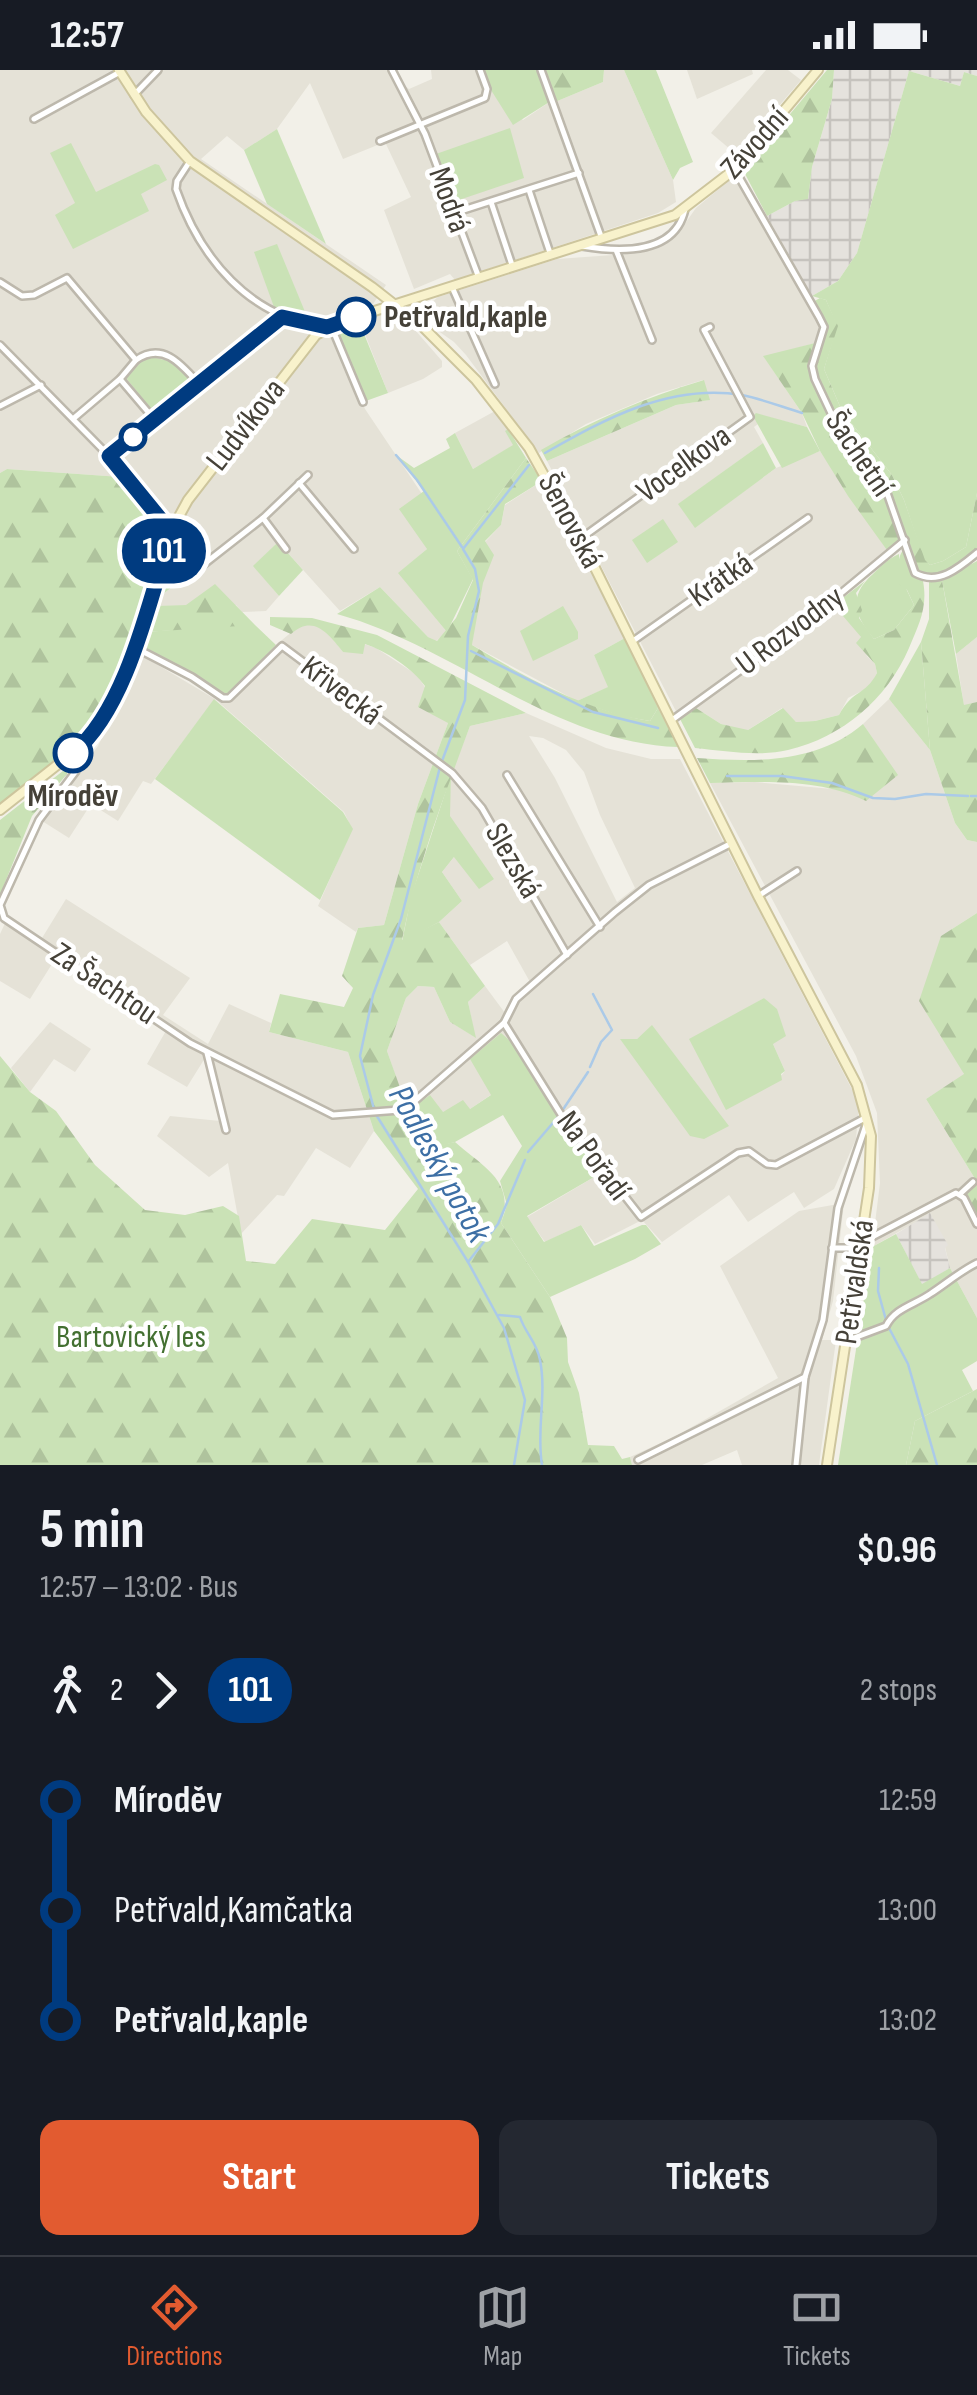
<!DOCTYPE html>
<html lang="en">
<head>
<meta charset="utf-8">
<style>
  :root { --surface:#171b24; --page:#242831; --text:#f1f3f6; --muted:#9ea1a6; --line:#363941; --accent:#e25b30 }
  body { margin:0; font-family:"Sofia Sans Condensed",sans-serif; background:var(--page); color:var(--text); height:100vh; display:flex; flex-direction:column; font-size:38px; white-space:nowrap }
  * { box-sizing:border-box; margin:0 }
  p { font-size:32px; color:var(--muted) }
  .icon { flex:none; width:55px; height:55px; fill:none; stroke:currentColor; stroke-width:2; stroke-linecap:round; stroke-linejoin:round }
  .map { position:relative; height:1395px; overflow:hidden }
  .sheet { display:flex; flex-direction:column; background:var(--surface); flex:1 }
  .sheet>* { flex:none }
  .badge { padding:0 20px; border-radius:32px; font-size:35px; line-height:65px }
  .map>.badge { position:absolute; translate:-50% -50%; box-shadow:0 0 0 5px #fff }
  .legs { display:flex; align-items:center; gap:15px; height:110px; padding:0 40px; font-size:32px }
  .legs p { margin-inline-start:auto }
  .overview { display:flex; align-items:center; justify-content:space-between; height:170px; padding:0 40px }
  h1 { font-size:55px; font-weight:700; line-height:75px }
  .button { display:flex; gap:20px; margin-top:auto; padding:20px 40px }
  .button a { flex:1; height:115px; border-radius:20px; background:var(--accent); color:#fff; font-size:40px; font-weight:700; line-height:115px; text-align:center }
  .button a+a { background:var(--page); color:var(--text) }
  ul { padding:0 40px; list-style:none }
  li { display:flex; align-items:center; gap:35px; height:110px; font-size:38px }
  li i { display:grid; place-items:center; width:15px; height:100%; margin:0 12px; background:currentColor }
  li i::after { content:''; width:25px; height:25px; margin:-12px; border:8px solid; border-radius:50%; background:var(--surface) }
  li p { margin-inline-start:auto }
  li:first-child i { background:linear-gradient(#0000 50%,currentColor 0) }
  li:last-child i { background:linear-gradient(currentColor 50%,#0000 0) }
  .status { display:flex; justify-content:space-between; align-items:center; height:70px; padding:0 50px; background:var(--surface); direction:ltr }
  .status svg { height:28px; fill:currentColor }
  .dock { display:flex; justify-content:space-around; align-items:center; height:140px; border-top:2px solid var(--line); background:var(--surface); font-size:28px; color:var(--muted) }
  .dock a { display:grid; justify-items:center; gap:5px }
  .dock .selected { color:var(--accent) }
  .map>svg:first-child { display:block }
  .residential { fill:#e5e2d7; fill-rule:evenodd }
  .industrial { fill:url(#industrial-grid) }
  .green { fill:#cae2b6 }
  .forest { fill:url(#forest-firs) }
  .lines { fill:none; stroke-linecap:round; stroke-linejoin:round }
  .stream { stroke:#abcae8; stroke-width:2.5 }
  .street-casing { stroke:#bdb8ac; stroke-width:10 }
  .secondary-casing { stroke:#cdc59d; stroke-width:12 }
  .street { stroke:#fff; stroke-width:5 }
  .secondary { stroke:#f8f2cc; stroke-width:8 }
  .line-1-casing { stroke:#fff; stroke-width:22 }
  .line-1 { stroke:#003b80; stroke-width:15 }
  .stop-1-dot { fill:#fff; stroke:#003b80; stroke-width:5 }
  .labels { text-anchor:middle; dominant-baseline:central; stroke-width:9; stroke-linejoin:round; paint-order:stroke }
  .street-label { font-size:32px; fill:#454138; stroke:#fff }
  .stop-label { font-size:32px; font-weight:bold; fill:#454138; stroke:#fff; text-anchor:start }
  .park-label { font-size:32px; fill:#437031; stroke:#fff }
  .water-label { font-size:35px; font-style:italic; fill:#3d6fa5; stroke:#fff }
</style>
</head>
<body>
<div class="status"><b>12:57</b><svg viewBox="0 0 49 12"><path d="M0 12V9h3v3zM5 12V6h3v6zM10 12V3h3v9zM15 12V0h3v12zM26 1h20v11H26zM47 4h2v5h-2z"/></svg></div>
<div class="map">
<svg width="977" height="1395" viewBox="0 0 977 1395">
  <defs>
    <pattern id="industrial-grid" width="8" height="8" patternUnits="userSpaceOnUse" patternTransform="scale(2.5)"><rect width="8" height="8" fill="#e5e2dd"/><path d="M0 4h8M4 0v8" fill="none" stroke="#c6c3be"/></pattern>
    <pattern id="forest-firs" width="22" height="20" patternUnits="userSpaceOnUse" patternTransform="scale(2.5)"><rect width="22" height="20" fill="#cae2b6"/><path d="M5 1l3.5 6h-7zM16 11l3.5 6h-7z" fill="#afc39d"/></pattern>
  </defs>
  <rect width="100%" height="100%" fill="#f2f0e8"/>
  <g class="residential">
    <polygon points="0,0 396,0 400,12 409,19 432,9 431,0 484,0 497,27 523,50 551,31 555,32 603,12 604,0 624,0 673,110 676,132 658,143 455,210 450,204 414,219 384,140 411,127 385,72 343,89 310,13 277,59 244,80 227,66 201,89 386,215 373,234 334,249 330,260 365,339 422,424 427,479 399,503 447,562 436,571 428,567 380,517 340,541 278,472 254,496 279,526 266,541 242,542 236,535 155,536 155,530 202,495 155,435 121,407 7,399 0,403"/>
    <polygon points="687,0 752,0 753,4 697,29"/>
    <polygon points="766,0 788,0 801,10 737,85 711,63"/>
    <polygon points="738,103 824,257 819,272 764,287 802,343 807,357 756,344 754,346 758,354 754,357 763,373 679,434 695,457 776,398 820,381 889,483 896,484 840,529 861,567 867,586 875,594 877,603 870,617 848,628 839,645 815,651 796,652 782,638 748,660 742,660 721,654 696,638 680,649 547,391 676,335 709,330 703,310 657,324 586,354 539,383 466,285 454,272 427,253 423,240 438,227 557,189 641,183 658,177 679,162 696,138"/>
    <polygon points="383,243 415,260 442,291 442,297 423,309 388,323 361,254"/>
    <polygon points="495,341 508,359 506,361 514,375 473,399 455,363"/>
    <polygon points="542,411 625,568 594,585 609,617 577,631 472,575 485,472 501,455 505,435"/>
    <polygon points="300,555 315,555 326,560 343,582 364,574 376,578 417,605 448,653 418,734 384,855 358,858 356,862 318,836 352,759 344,742 215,629 151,714 143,711 118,751 91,734 69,768 42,751 98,676 141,585 215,629 230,623 276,575"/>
    <polygon points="977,567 977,632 964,636 956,584"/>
    <polygon points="889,629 930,680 955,753 967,770 977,772 977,843 941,866 964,1005 926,1029 977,1112 963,1123 977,1151 977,1248 950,1198 945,1177 930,1144 872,1177 880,1113 877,1043 856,986 710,713 755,712 844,720 897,705 863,654"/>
    <path d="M 526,643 L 606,678 L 651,689 L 680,689 L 859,1033 L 856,1069 L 834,1119 L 804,1138 L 794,1122 L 748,1152 L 729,1125 L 662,1172 L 642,1150 L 595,1174 L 581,1155 L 545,1172 L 527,1147 L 601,1103 L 470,988 L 492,1024 L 470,1039 L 442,1042 L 429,1025 L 407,1040 L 387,981 L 406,928 L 418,916 L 434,917 L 450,952 L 475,967 L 468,932 L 485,916 L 505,943 L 514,926 L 530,912 L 507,871 L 470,895 L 439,852 L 462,831 L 442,802 L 455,786 L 494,809 L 449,746 L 451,705 L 470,656 ZM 529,666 L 543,668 L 566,680 L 584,702 L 600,745 L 635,818 L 617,832 L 555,708 ZM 764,928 L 771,936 L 773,974 L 785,1001 L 780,1007 L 742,941 ZM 652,956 L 693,1009 L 728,1056 L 639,994 L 621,970 L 637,969 Z"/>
    <polygon points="66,829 190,908 163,945 208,974 229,934 271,953 269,962 348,982 374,1061 350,1098 316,1078 284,1126 277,1125 241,1164 228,1093 209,1107 157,1066 170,1046 220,1051 205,988 187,1017 147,994 167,959 57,886 30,929 0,911 0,864 8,847 42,868"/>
    <polygon points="50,952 91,979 75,1002 54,989 30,1022 11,998"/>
    <polygon points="844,1133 833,1231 822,1270 836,1270 819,1395 742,1395 737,1380 702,1395 632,1395 630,1387 676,1366 778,1308 720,1196 799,1141"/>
  </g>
  <g class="industrial">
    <polygon points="834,0 977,0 977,6 964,2 960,16 909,1 857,183 838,211 812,226 767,146 795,131 808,128 812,97 832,29"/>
    <polygon points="930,1143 948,1175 945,1178 950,1198 922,1215 896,1164"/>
  </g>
  <g class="green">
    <polygon points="484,0 539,0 551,31 513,55 491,20"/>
    <polygon points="624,0 656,0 693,92 680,98 673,110"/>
    <polygon points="909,1 960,16 964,2 977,6 977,423 966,477 943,491 930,495 924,490 904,430 892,405 842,341 824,299 837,256 826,230 812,226 838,211 857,183"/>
    <polygon points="510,58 524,108 453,132 436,84"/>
    <polygon points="277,59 326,174 267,134 244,80"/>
    <polygon points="71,73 96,122 155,94 159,95 167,110 141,124 149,141 73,179 55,145 75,133 50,83"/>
    <polygon points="277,174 308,249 274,237 254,182"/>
    <polygon points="360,254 388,323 363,332 334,258"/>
    <polygon points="151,287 174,292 192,314 155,344 126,308 142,291"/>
    <polygon points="756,343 807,357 820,381 782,398 753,346"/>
    <polygon points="508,359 526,388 457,481 473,509 447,562 398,503 427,479 399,439 424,421 396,385 414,398 450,378 446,369 455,363 473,399 513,375 505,361"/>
    <polygon points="763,373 776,398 695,458 678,434"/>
    <polygon points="663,449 678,472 647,493 632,470"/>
    <polygon points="278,472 303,500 279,526 253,496"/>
    <polygon points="182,475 200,496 155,530 172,477"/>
    <path d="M 899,484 L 899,504 L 914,535 L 894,560 L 874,569 C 854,545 848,526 873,504 C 881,496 889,488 899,484 Z"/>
    <polygon points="977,491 977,567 956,584 942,510"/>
    <polygon points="563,536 578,562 578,569 533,591 520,561"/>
    <polygon points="233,555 255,555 276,575 230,623 223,624 193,604 141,579 146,562"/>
    <polygon points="625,568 658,638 650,651 621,646 577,631 608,617 594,585"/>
    <polygon points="921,572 930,680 889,629"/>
    <polygon points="214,629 343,742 353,759 320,830 155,709"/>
    <polygon points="451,705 450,746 494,809 479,819 454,787 442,802 462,831 439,852 402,872 411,827"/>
    <polygon points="764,928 777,939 786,966 773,974 785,1001 781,1004 782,1010 726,1040 689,969"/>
    <polygon points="652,955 729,1056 704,1069 690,1066 620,969 637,969"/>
    <polygon points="501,963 516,976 601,1103 527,1146 544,1172 581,1155 594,1176 642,1155 646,1155 661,1174 635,1189 550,1227 501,1153 507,1135 500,1111 522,1076 503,1045 455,1072 440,1076 408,1040 430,1025 443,1042 463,1030 470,1039 491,1025 470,989"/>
    <polygon points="896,1164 922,1214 950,1198 977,1248 977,1291 962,1300 973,1321 915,1351 906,1395 838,1395 872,1177"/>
  </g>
  <g class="forest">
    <polygon points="544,0 604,0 603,12 555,32"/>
    <polygon points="827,0 834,0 832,29 812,97 808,129 795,131 767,146 743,100"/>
    <polygon points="820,228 826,230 838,256 824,299 842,341 892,405 904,430 925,490 930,495 943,491 966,477 977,423 977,483 939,508 915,503 905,471 889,483 848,426 820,381 802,343 763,286 819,272 824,257 811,233"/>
    <path d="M 704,310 L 710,330 L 676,335 L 547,391 L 541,380 C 593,350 646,327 704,310 Z"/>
    <path d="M 526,388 L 542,411 L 505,434 L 501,455 L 485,471 L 494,485 L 483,513 L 472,575 C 528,609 585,640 650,651 L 658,638 L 678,677 C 552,672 456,577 337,544 L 380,517 L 428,567 L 437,571 L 456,548 L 473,510 L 457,481 Z"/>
    <polygon points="7,399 121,407 158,454 161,471 130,568 98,646 67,683 0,737 0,403"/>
    <path d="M 904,479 L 911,504 L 923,511 C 928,537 919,554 909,578 C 887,629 843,667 788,680 C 759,687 725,681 695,678 L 680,649 L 696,638 L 721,654 L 748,660 L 783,638 L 796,652 L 815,651 L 839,645 C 853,619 865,626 877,603 L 875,594 L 856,573 L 861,567 L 837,539 L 840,530 L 865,511 L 856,523 L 862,540 L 859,548 L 874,569 L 894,560 L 914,535 L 907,520 L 900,515 C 898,503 896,488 904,479 Z"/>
    <polygon points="942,510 964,635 977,632 977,772 967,770 955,753 930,680 921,572 929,549 929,511"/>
    <polygon points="215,514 255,555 146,562 155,536 186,535"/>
    <path d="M 270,547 L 312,548 L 377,565 L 526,643 L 470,656 C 444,727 417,796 402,870 L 439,852 L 485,916 L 468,932 L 476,968 L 450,952 L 434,917 L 418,916 L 406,928 L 387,981 L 408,1040 L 440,1075 L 455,1072 C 483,1097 516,1111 501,1153 L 550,1227 L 567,1268 L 568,1292 L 579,1323 L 588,1375 L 614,1376 L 622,1389 L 630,1387 L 632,1395 L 0,1395 L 0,986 L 30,1022 L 56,1041 L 95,1095 L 145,1140 L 185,1145 L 223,1136 L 239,1146 L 246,1191 L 275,1194 L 312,1149 L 385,1160 L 418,1119 L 374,1061 L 348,982 L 269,962 L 280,924 L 344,937 L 353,918 L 342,906 L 358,858 L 384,855 L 418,734 L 448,653 L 418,637 L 425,616 C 412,598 386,581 365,574 L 363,584 L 343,582 C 328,563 313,544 291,564 L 270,555 Z"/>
    <path d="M 863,654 L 898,705 L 866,731 C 819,708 762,712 710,713 L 697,688 C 755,692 816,694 863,654 Z"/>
    <polygon points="68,697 67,704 32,746 0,825 0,750"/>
    <polygon points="977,843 977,1151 963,1123 977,1112 926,1029 964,1004 919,931 941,866"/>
    <polygon points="977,1319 977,1395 906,1395 915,1351"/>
  </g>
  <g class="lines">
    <g class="stream">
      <path d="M 545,383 C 605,349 670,313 742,325 C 762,329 782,337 802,343"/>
      <polyline points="396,385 417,410 462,477"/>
      <polyline points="471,581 593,642 658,658"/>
      <polyline points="442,691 465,630 468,566 479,521 475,499 463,479 529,395"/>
      <polyline points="440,697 401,849 373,925 360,986 375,1043 468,1192 504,1258 525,1330 514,1395"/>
      <polyline points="727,706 782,706 832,713 873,728 895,729 926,724 968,726"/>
      <polyline points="971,726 977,726"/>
      <polyline points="590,997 601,972 612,960 593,924"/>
      <polyline points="562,1041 588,1002"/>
      <polyline points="528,1082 558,1047"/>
      <polyline points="468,1192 498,1154 525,1090"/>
      <polyline points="879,1198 878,1221 886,1250"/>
      <path d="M 499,1245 L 520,1247 C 525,1263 537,1272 540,1290 C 547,1325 536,1360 542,1395"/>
      <polyline points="889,1258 908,1294 937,1395"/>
    </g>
    <g class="street-casing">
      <g id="street">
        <polyline points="392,0 425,64 479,208"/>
        <polyline points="541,0 602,169"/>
        <polyline points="134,25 158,0"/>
        <polyline points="34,49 120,2"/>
        <polyline points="380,71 485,28 487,19 480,0"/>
        <path d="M 190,91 L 177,111 L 176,119 C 200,188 250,249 327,257"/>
        <path d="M 735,100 L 819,247 L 824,257 L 812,296 L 815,309 L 838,358 L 886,420 L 915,503 C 938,516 959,498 977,483"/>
        <polyline points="529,120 550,183"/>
        <polyline points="491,132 512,195"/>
        <polyline points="454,143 579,103"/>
        <path d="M 582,176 C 618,182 675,186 685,139"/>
        <polyline points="616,180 652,270"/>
        <path d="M 0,212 L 22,226 L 34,225 L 67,208 L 136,290 C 163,271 182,295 199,314"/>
        <polyline points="452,217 495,314"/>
        <polyline points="332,258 363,332"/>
        <polyline points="0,275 109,386 203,495 263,448 308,405"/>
        <polyline points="120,309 154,349"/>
        <polyline points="0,336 41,315"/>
        <polyline points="73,349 120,309 136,290"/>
        <polyline points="109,386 282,247"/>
        <polyline points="299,413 354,479"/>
        <polyline points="263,448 286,479"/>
        <polyline points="580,469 750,347 704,260 710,257"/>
        <polyline points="633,571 808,448"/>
        <polyline points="134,577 192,607 223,628 229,628 282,576 452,703 482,738 567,885"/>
        <polyline points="672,650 799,558 905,470"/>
        <polyline points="69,687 76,701 39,750 0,835 4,848 190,973 333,1045 400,1040 409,1036 504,953 516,929 615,842 649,815 732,773"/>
        <polyline points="507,705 600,857"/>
        <polyline points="758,826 797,801"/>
        <polyline points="504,953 562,1046 641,1147 738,1083 749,1081 767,1094 776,1095 865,1048"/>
        <polyline points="207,983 226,1060"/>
        <polyline points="960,1124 973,1112"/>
        <polyline points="832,1178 851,1178 956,1123 964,1128 977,1154"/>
        <path d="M 846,1271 L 886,1256 C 895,1238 914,1235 930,1224 C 947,1213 959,1202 977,1193"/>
        <polyline points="638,1390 805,1307"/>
        <polyline points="796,1395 805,1307 823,1250 838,1138 867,1052"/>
      </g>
    </g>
    <g class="secondary-casing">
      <g id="secondary">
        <polyline points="119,0 146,42 190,91 372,217 423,257 476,310 529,378 592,492 758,826 857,1015 871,1066 869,1118 827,1395"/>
        <polyline points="0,740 80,677 103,651 118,622 171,461 188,430 316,265 340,252 675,145 735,99 818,0"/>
      </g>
    </g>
    <use href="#street" class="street"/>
    <use href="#secondary" class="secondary"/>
  </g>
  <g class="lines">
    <g class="line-1-casing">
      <path id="line-1" d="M 73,683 C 127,639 150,528 171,462 L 109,386 L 282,247 L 327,257 L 356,247"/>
    </g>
    <use href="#line-1" class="line-1"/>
  </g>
  <g class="stop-1-dot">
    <circle cx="356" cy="247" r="18"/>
    <circle cx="133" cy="367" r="12"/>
    <circle cx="73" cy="683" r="18"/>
  </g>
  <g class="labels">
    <g class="street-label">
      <text transform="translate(755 73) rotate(-48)">Závodní</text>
      <text transform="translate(449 130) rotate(70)">Modrá</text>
      <text transform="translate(246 355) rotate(-52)">Ludvíkova</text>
      <text transform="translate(859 384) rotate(56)">Šachetní</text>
      <text transform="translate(684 394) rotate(-36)">Vocelkova</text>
      <text transform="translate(570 451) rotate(62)">Šenovská</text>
      <text transform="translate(721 510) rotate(-35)">Krátká</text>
      <text transform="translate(790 561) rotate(-37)">U Rozvodny</text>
      <text transform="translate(341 621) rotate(37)">Křivecká</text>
      <text transform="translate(513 791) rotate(60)">Slezská</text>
      <text transform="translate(104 914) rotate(34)">Za Šachtou</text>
      <text transform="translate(593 1086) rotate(54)">Na Pořadí</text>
      <text transform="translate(855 1212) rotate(-82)">Petřvaldská</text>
    </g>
    <g class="stop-label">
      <text x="384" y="247">Petřvald,kaple</text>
      <text x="73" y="726" text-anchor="middle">Míroděv</text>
    </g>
    <g class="park-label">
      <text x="131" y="1267">Bartovický les</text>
    </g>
    <g class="water-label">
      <text transform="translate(439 1094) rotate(61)">Podleský potok</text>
    </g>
  </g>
</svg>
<b class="badge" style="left:164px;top:481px;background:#003b80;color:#fff">101</b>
</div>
<section class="sheet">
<div class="overview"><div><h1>5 min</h1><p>12:57 – 13:02 · Bus</p></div><b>$0.96</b></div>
<div class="legs"><svg class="icon" aria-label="walk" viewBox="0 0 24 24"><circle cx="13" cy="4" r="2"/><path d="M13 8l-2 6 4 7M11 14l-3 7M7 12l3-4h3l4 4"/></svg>2<svg class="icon" aria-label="forward" viewBox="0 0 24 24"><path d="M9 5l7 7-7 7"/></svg><b class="badge" style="background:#003b80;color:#fff">101</b><p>2 stops</p></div>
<ul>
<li><i style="color:#003b80"></i><b>Míroděv</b><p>12:59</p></li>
<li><i style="color:#003b80"></i><span>Petřvald,Kamčatka</span><p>13:00</p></li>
<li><i style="color:#003b80"></i><b>Petřvald,kaple</b><p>13:02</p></li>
</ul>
<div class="button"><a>Start</a><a>Tickets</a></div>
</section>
<nav class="dock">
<a class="selected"><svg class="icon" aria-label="directions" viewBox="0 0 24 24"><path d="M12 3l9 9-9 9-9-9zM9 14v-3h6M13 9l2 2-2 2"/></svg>Directions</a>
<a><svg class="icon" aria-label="map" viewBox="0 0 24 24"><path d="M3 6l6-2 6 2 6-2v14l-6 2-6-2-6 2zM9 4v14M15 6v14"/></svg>Map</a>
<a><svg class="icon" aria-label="tickets" viewBox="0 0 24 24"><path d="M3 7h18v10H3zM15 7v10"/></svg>Tickets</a>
</nav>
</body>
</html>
